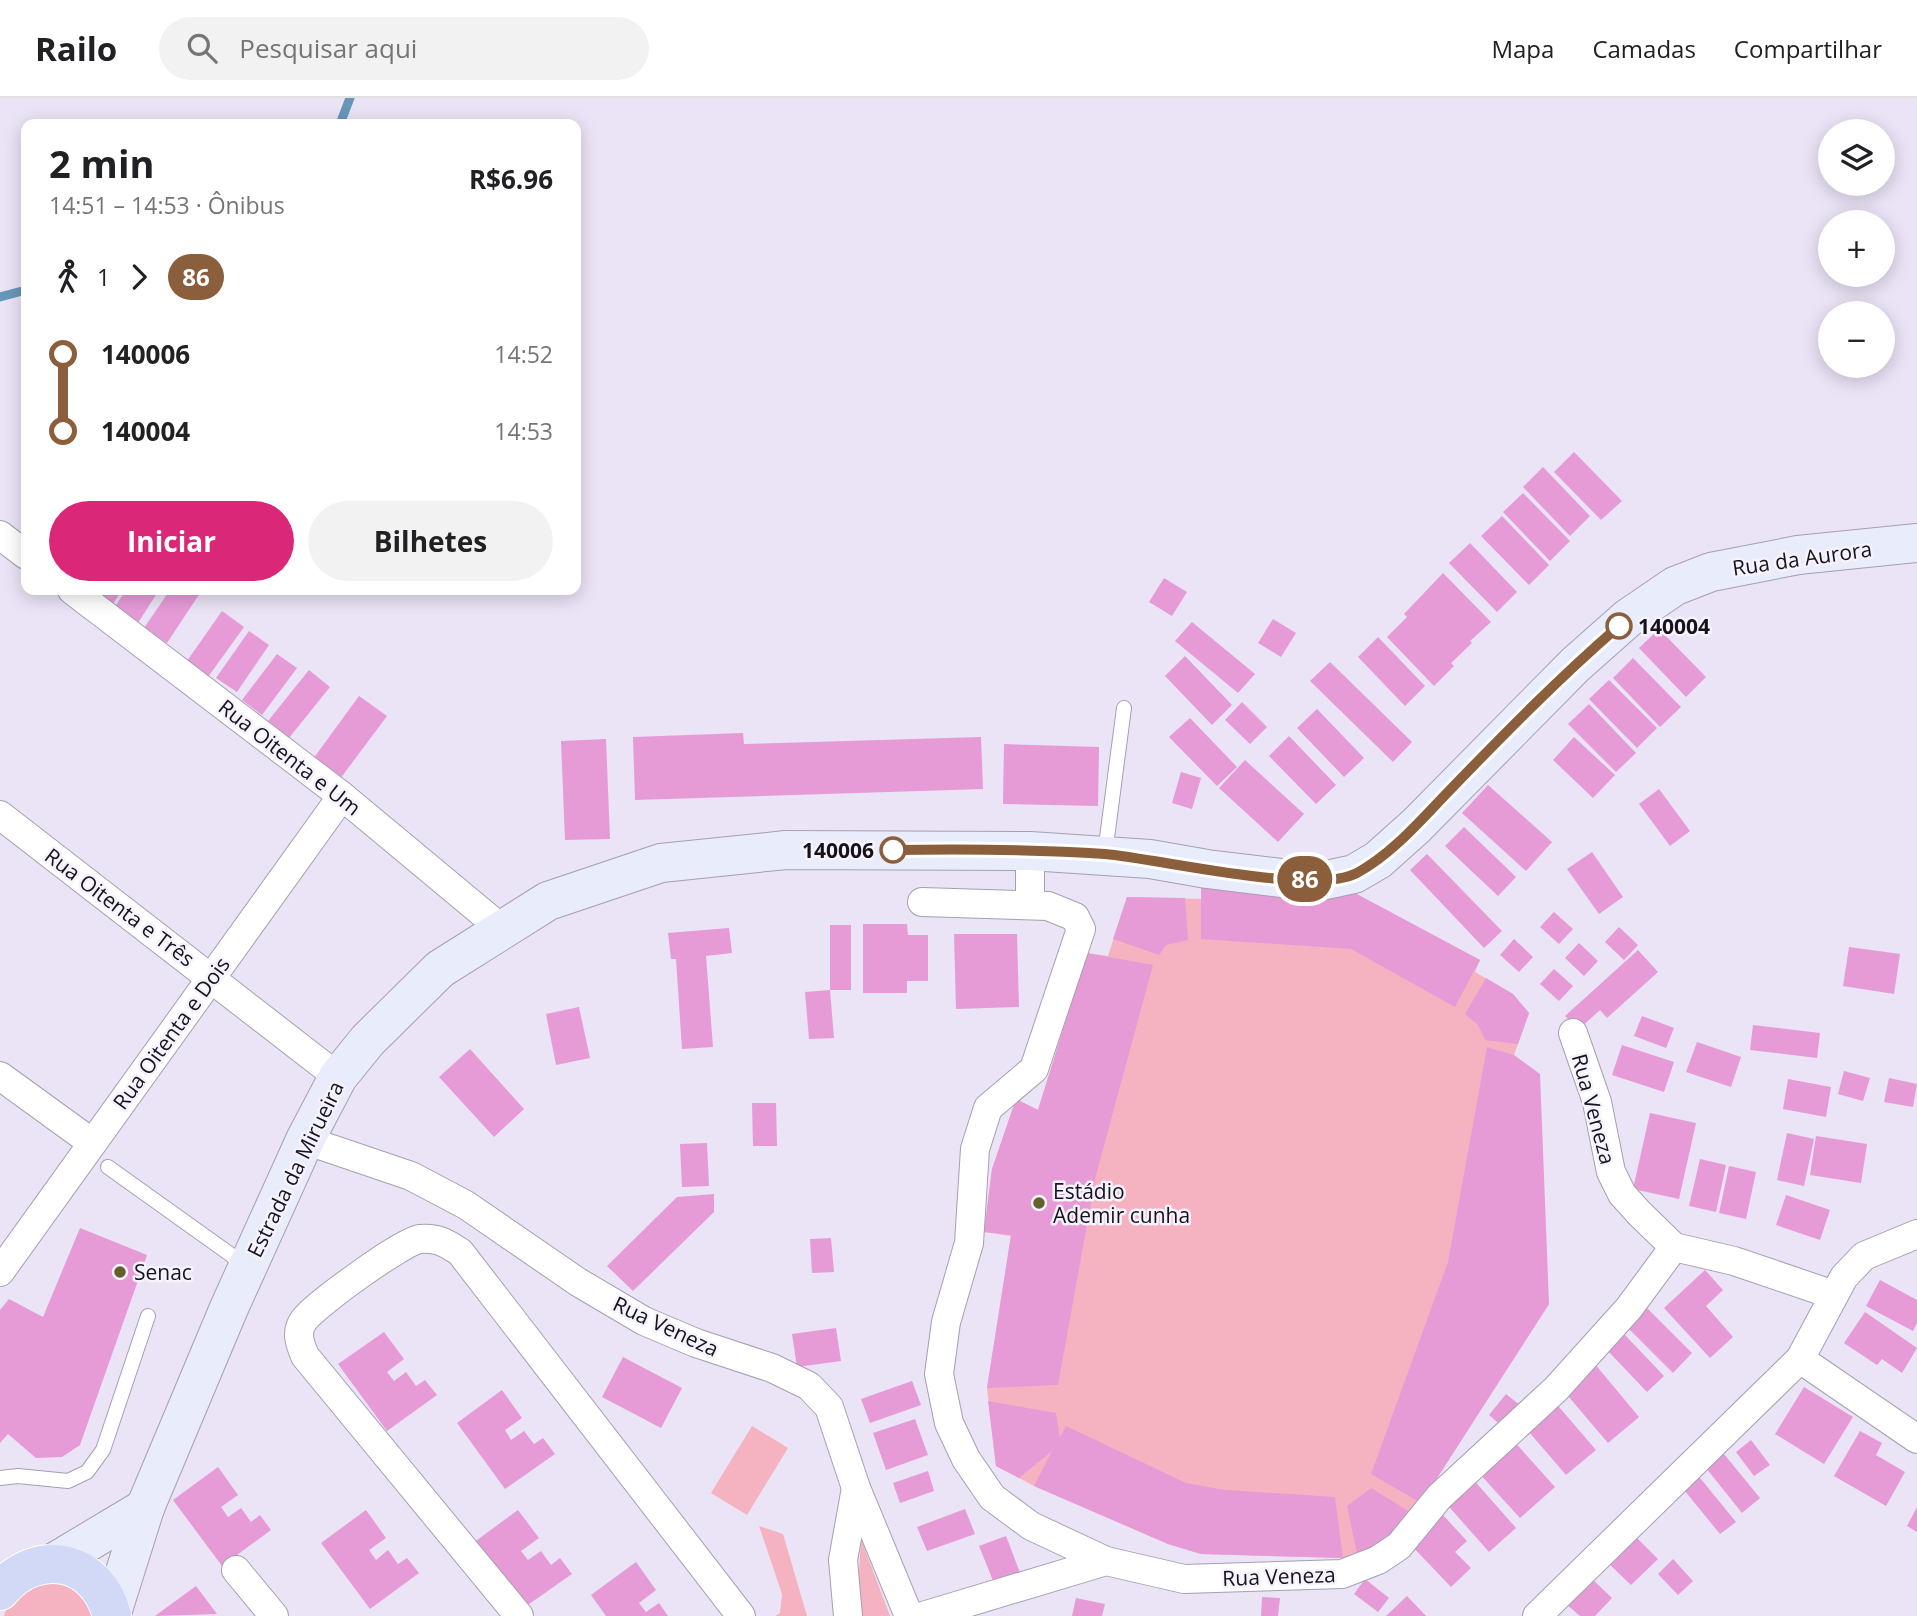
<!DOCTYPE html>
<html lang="pt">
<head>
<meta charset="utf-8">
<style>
  :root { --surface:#fff; --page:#f2f2f2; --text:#202124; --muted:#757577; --line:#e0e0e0; --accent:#db2777 }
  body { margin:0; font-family:"Open Sans",sans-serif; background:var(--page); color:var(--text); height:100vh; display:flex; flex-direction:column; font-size:26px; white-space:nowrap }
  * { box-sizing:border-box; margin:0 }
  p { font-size:23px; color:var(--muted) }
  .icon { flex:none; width:38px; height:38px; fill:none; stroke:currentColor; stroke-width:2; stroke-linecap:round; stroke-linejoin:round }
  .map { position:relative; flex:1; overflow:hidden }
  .panel { position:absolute; left:21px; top:21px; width:560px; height:476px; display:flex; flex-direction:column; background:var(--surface); border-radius:14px; box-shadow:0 4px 18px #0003 }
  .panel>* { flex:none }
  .badge { padding:0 14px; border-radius:23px; font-size:24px; line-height:46px }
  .controls { position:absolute; left:1818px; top:21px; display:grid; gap:14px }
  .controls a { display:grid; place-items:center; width:77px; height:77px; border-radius:50%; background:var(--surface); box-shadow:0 4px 18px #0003; font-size:35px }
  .map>.badge { position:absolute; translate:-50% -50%; box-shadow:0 0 0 4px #fff }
  .legs { display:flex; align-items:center; gap:10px; height:77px; padding:0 28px; font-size:23px }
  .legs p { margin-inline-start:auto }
  .summary { display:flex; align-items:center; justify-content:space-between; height:119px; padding:0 28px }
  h1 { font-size:38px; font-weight:700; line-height:52px }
  .action { display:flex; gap:14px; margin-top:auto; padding:14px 28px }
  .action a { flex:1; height:80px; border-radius:42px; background:var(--accent); color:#fff; font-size:28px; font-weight:700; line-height:80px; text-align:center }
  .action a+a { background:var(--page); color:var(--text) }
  ul { padding:0 28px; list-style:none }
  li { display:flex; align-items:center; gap:24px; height:77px; font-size:26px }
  li i { display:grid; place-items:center; width:10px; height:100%; margin:0 9px; background:currentColor }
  li i::after { content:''; width:18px; height:18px; margin:-9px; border:5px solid; border-radius:50%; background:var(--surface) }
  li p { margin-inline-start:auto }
  li:first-child i { background:linear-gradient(#0000 50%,currentColor 0) }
  li:last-child i { background:linear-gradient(currentColor 50%,#0000 0) }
  header { display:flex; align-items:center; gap:42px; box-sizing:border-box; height:98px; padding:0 35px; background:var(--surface); border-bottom:2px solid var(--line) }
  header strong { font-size:33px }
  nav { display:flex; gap:38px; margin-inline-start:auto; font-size:24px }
  .search { width:490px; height:63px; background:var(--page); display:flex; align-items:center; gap:18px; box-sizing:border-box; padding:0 24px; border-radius:38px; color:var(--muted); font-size:26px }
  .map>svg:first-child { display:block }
  .green { fill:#f5b3c1 }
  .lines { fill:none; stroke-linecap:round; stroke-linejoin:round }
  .stream { stroke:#6896b9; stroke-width:9 }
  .building { fill:#e69bd7 }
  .lane-casing { stroke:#a69fb1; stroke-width:16 }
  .street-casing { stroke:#a69fb1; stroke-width:30 }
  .secondary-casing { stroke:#a69fb1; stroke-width:40 }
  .primary-casing { stroke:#fff; stroke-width:40 }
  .lane { stroke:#fff; stroke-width:14 }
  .street { stroke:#fff; stroke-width:28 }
  .secondary { stroke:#e8ecfb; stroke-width:38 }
  .primary { stroke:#d1d9f7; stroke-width:38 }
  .line-1-casing { stroke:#fff; stroke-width:16 }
  .line-1 { stroke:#8b5e3c; stroke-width:10 }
  .stop-1-dot { fill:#fff; stroke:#8b5e3c; stroke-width:3.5 }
  .poi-dot { fill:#685e2b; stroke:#f6f2fe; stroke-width:2.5 }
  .labels { text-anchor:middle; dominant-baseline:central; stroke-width:5; stroke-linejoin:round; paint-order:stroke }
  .street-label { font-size:21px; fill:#16141a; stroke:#f6f2fe }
  .stop-label { font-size:21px; font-weight:bold; fill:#16141a; stroke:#f6f2fe; text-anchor:start }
  .poi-label { font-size:21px; fill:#16141a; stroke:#f6f2fe; text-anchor:start }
</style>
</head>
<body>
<header>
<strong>Railo</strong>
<div class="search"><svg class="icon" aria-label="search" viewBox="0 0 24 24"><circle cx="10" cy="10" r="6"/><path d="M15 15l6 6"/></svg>Pesquisar aqui</div>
<nav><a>Mapa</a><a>Camadas</a><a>Compartilhar</a></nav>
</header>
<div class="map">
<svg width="1917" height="1518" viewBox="0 0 1917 1518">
  <rect width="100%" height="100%" fill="#ebe3f6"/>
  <g class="green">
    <polygon points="1351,793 1480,862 1475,874 1513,896 1529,915 1514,957 1549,1206 1421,1405 1357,1456 1343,1460 1201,1456 1168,1446 1034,1388 996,1368 987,1290 1011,1138 984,1134 992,1071 1016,1001 1038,1012 1087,855 1108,858 1127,799 1201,801"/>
    <polygon points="752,1328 788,1350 747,1417 711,1395"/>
    <polygon points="759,1428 783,1436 807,1518 775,1518 780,1515 782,1496"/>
    <polygon points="861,1441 890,1518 860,1518 857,1505"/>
    <polygon points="24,1483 77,1483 97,1518 4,1518 11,1496"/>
  </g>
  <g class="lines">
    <g class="stream">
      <polyline points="340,26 350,0"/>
      <polyline points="0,199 26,192"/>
    </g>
  </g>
  <g class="building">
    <polygon points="1574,354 1622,403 1601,422 1554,374"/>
    <polygon points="1543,369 1590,418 1570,438 1523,389"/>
    <polygon points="1523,395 1570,443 1550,463 1503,414"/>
    <polygon points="1502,418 1549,467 1529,487 1481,438"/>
    <polygon points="1470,445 1517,494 1497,514 1449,465"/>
    <polygon points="1443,475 1491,524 1470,543 1472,545 1451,565 1454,568 1434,588 1387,539 1407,519 1404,516"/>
    <polygon points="1164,480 1187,494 1172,518 1149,504"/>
    <polygon points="90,492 122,492 113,506"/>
    <polygon points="126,492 159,492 138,525 114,510"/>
    <polygon points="170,492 202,492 167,545 144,530"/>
    <polygon points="222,513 244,529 208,579 187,563"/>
    <polygon points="1273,521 1296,535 1281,559 1258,545"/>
    <polygon points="1192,524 1255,576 1238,595 1175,543"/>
    <polygon points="1659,531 1706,579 1686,599 1639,550"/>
    <polygon points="249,533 269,547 237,594 216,580"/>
    <polygon points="1378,539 1425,588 1405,608 1358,559"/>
    <polygon points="277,556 297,570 262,617 242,602"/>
    <polygon points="1185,558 1232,607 1212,627 1165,578"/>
    <polygon points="1633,560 1681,609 1660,629 1613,580"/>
    <polygon points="1330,564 1412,644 1393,664 1310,583"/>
    <polygon points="309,572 330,589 289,640 268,623"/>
    <polygon points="1609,582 1657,630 1637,650 1589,601"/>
    <polygon points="359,598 387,618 340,681 313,661"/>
    <polygon points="1242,604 1267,629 1250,646 1225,622"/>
    <polygon points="1589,606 1636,655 1616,674 1568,626"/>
    <polygon points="1317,611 1364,660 1344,679 1297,630"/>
    <polygon points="1190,620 1237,669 1217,688 1169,639"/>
    <polygon points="743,635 744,646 981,639 983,691 635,702 633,639"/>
    <polygon points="1289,638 1336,687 1316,706 1269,658"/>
    <polygon points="1574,639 1615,677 1593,700 1553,662"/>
    <polygon points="606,641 610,741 565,742 561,643"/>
    <polygon points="1004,646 1099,649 1098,708 1003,706"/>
    <polygon points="1245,662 1304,716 1278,744 1219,690"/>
    <polygon points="1181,674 1201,680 1192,711 1172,705"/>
    <polygon points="1488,687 1552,744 1526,773 1462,715"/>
    <polygon points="1659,691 1690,733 1670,748 1639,706"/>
    <polygon points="1464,729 1516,779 1498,798 1445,748"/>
    <polygon points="1592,754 1623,799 1599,816 1567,771"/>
    <polygon points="1427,756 1502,833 1484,850 1410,772"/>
    <polygon points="1201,784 1351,793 1480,862 1455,909 1351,851 1201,841"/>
    <polygon points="1127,799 1185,800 1188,842 1166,847 1159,857 1113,841"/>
    <polygon points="1554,814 1573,831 1559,846 1540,829"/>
    <polygon points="863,826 907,826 908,837 928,837 928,883 907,883 907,895 863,895"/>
    <rect x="830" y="827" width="21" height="65"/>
    <polygon points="1619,829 1638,847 1624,862 1605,844"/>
    <polygon points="729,830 732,855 706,858 713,949 682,951 676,861 671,861 668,835"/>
    <polygon points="954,836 1017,836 1019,909 956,911"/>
    <polygon points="1514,841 1533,859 1519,874 1500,857"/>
    <polygon points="1579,845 1598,863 1584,878 1565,860"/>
    <polygon points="1849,849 1900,856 1894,896 1843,888"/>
    <polygon points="1638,852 1658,874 1607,920 1600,912 1578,932 1565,918"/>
    <polygon points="1087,855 1153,867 1096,1077 1058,1287 987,1290 1011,1137 984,1134 992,1071 1016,1001 1038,1012"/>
    <polygon points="1554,871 1573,888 1559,903 1540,886"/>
    <polygon points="1486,880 1513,896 1529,915 1518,946 1485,942 1478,927 1465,916"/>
    <polygon points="830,892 834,940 809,941 805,894"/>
    <polygon points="579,909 590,960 556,967 546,916"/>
    <polygon points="1642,918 1674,930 1666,950 1634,938"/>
    <polygon points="1753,927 1820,935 1817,960 1750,952"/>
    <polygon points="1697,944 1741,959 1731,989 1686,974"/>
    <polygon points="1622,947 1674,964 1664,994 1612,977"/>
    <polygon points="1487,949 1514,957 1540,976 1549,1206 1421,1405 1371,1376 1448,1164"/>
    <polygon points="470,951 524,1011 494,1039 439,979"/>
    <polygon points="1844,973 1870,980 1863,1003 1838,996"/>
    <polygon points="1889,980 1917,986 1913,1009 1884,1004"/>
    <polygon points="1788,981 1831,989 1826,1019 1783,1011"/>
    <polygon points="752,1005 776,1005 777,1048 753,1048"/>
    <polygon points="1650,1015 1696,1025 1679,1101 1633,1091"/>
    <polygon points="1787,1035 1814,1041 1804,1088 1777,1082"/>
    <polygon points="1816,1038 1867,1046 1861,1085 1810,1077"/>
    <polygon points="707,1045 709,1088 682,1089 680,1046"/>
    <polygon points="1700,1061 1726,1067 1716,1114 1689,1108"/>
    <polygon points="1729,1068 1756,1074 1746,1121 1719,1115"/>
    <polygon points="714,1096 714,1114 633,1193 607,1168 677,1099"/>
    <polygon points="1786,1097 1830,1112 1820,1142 1776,1127"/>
    <polygon points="80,1130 147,1157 80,1347 62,1359 36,1360 8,1336 0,1345 0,1212 9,1201 43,1219"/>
    <polygon points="831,1140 834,1174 812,1175 810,1141"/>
    <polygon points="1705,1172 1723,1192 1706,1208 1733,1239 1710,1260 1664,1210"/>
    <polygon points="1880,1182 1917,1202 1917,1225 1913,1233 1866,1208"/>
    <polygon points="1643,1206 1692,1255 1673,1275 1623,1225"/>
    <polygon points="1865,1214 1917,1250 1902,1275 1882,1261 1877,1267 1844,1245"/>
    <polygon points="836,1230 841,1263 797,1269 792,1236"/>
    <polygon points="384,1234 404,1261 387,1274 394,1283 406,1274 416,1288 425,1282 437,1297 387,1333 338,1266"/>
    <polygon points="1624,1236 1664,1278 1647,1294 1607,1252"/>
    <polygon points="623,1259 682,1290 661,1330 602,1299"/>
    <polygon points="1594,1265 1639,1319 1608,1345 1562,1291"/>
    <polygon points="912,1283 921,1307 870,1325 861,1301"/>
    <polygon points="1804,1289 1853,1319 1824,1366 1775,1336"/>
    <polygon points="502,1292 522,1320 505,1332 511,1342 524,1333 534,1346 543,1340 555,1356 505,1391 457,1325"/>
    <polygon points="1506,1296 1521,1308 1504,1330 1489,1317"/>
    <polygon points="1553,1302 1596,1352 1566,1377 1523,1327"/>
    <polygon points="988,1303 1056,1315 1060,1339 1066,1328 1186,1385 1225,1392 1335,1399 1343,1460 1201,1456 1168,1446 1034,1388 1052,1353 1019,1380 996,1368"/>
    <polygon points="915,1321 928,1357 886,1372 873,1335"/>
    <polygon points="1860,1333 1882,1345 1876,1357 1905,1374 1886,1408 1834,1378"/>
    <polygon points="1512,1341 1555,1389 1520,1420 1477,1373"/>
    <polygon points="1751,1342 1770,1367 1754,1378 1736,1354"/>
    <polygon points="1724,1356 1760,1400 1742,1415 1706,1370"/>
    <polygon points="218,1369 238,1397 221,1409 228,1419 241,1410 251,1424 260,1417 271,1432 222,1468 173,1402"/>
    <polygon points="928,1373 934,1393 900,1405 893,1385"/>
    <polygon points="1696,1375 1736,1424 1720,1436 1680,1387"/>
    <polygon points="1471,1379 1516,1430 1489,1454 1444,1403"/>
    <polygon points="1371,1390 1413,1416 1394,1443 1357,1456 1347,1408"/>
    <polygon points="1917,1409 1917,1434 1907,1428"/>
    <polygon points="965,1411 975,1436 927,1453 917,1429"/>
    <polygon points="366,1412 386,1440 369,1452 376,1462 388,1452 398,1466 407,1460 419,1475 370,1511 321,1445"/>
    <polygon points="518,1412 539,1440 521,1453 528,1462 541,1453 551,1467 560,1460 572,1476 522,1511 473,1445"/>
    <polygon points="1441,1415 1467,1443 1455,1454 1471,1470 1451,1489 1409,1445"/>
    <polygon points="1633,1436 1658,1461 1631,1487 1606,1463"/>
    <polygon points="1006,1438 1022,1480 996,1490 979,1448"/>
    <polygon points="1673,1461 1693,1483 1678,1497 1658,1476"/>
    <polygon points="636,1464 656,1492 639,1505 646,1514 659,1505 668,1518 606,1518 591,1497"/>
    <polygon points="1590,1479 1612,1500 1595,1518 1580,1518 1565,1505"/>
    <polygon points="1365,1481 1389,1500 1378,1514 1354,1496"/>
    <polygon points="196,1488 217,1516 155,1518"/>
    <polygon points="1407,1498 1426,1518 1386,1518"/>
    <polygon points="1262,1499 1280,1500 1278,1518 1261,1518"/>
    <polygon points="1076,1500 1105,1506 1102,1518 1072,1518"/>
  </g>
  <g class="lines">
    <g class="lane-casing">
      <g id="lane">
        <polyline points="1105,755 1124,610"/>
        <polyline points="108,1069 234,1159"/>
        <polyline points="0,1380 18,1378 68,1383 87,1374 103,1352 148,1218"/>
      </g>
    </g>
    <g class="street-casing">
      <g id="street">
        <polyline points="0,437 26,457"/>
        <polyline points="72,492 342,698 503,832"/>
        <polyline points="0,717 338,979"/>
        <polyline points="1030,753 1030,806"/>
        <polyline points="922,804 1048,808 1075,819 1081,831 1034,971 988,1010 975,1051 969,1145 946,1224 939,1276 949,1325 966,1361 992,1399 1031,1428 1106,1463"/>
        <polyline points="1573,935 1597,1004 1611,1074 1622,1096 1639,1115 1674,1149 1734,1163 1834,1197"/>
        <polyline points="0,978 91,1044"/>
        <polyline points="305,1042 411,1078 466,1107 578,1184 644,1223 696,1245 772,1270 809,1288 829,1309 856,1390 909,1518"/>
        <polyline points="0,1174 342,698"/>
        <polyline points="1800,1261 1917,1341"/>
        <polyline points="236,1472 274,1518"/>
        <path d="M 519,1518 L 305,1258 C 300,1246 295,1234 304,1222 C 315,1207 403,1143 420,1141 C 437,1139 446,1145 460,1154 L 741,1518"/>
        <polyline points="848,1518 843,1462 856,1390"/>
        <polyline points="923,1518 1106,1463 1184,1481 1342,1476 1378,1462 1399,1448 1439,1399 1556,1291 1629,1210 1674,1149"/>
        <polyline points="1537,1518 1800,1261 1844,1179 1864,1158 1917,1136"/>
      </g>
    </g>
    <g class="secondary-casing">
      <g id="secondary">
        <polyline points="53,1465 145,1410"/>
        <polyline points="112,1515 145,1410 229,1210 305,1042 338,979 368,942 440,871 548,803 661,765 786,752 1030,753 1150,761 1207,771 1290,781 1326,782 1354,776 1378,762 1416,728 1575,567 1628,520 1675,488 1711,474 1798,457 1917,445"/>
      </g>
    </g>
    <g class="primary-casing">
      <path id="primary" d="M 0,1493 C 37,1448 98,1461 112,1518"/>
    </g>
    <use href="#lane" class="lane"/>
    <use href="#street" class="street"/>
    <use href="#secondary" class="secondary"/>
    <use href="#primary" class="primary"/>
  </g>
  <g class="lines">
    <g class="line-1-casing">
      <path id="line-1" d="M 893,752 C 964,751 1035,751 1105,756 C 1161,761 1313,798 1357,775 C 1393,755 1420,723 1448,694 C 1503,637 1559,580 1619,528"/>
    </g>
    <use href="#line-1" class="line-1"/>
  </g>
  <g class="stop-1-dot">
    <circle cx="1619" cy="528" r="12"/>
    <circle cx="893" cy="752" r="12"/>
  </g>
  <g class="poi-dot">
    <circle cx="1039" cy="1105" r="7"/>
    <circle cx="120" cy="1174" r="7"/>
  </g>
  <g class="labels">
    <g class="street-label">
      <text transform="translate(1802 460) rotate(-8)">Rua da Aurora</text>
      <text transform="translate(290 659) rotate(38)">Rua Oitenta e Um</text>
      <text transform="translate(120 809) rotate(37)">Rua Oitenta e Três</text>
      <text transform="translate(171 935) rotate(-54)">Rua Oitenta e Dois</text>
      <text transform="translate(1594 1011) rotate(75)">Rua Veneza</text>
      <text transform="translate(295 1071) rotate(-64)">Estrada da Mirueira</text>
      <text transform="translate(666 1228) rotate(25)">Rua Veneza</text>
      <text transform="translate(1279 1478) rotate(-2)">Rua Veneza</text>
    </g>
    <g class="stop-label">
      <text x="1638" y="528">140004</text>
      <text x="874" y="752" text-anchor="end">140006</text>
    </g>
    <g class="poi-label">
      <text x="1053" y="1093">Estádio<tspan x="1053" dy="24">Ademir cunha</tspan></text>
      <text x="134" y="1174">Senac</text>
    </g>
  </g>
</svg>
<div class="controls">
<a><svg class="icon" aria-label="layers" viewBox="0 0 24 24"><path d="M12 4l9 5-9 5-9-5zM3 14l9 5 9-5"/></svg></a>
<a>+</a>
<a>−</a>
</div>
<b class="badge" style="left:1305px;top:781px;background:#8b5e3c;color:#fff">86</b>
<section class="panel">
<div class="summary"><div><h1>2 min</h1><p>14:51 – 14:53 · Ônibus</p></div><b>R$6.96</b></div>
<div class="legs"><svg class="icon" aria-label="walk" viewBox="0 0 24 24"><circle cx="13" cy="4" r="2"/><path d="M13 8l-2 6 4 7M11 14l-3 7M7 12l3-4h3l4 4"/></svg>1<svg class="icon" aria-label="forward" viewBox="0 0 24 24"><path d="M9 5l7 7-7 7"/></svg><b class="badge" style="background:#8b5e3c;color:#fff">86</b></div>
<ul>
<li><i style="color:#8b5e3c"></i><b>140006</b><p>14:52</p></li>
<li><i style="color:#8b5e3c"></i><b>140004</b><p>14:53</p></li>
</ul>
<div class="action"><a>Iniciar</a><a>Bilhetes</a></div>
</section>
</div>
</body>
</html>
